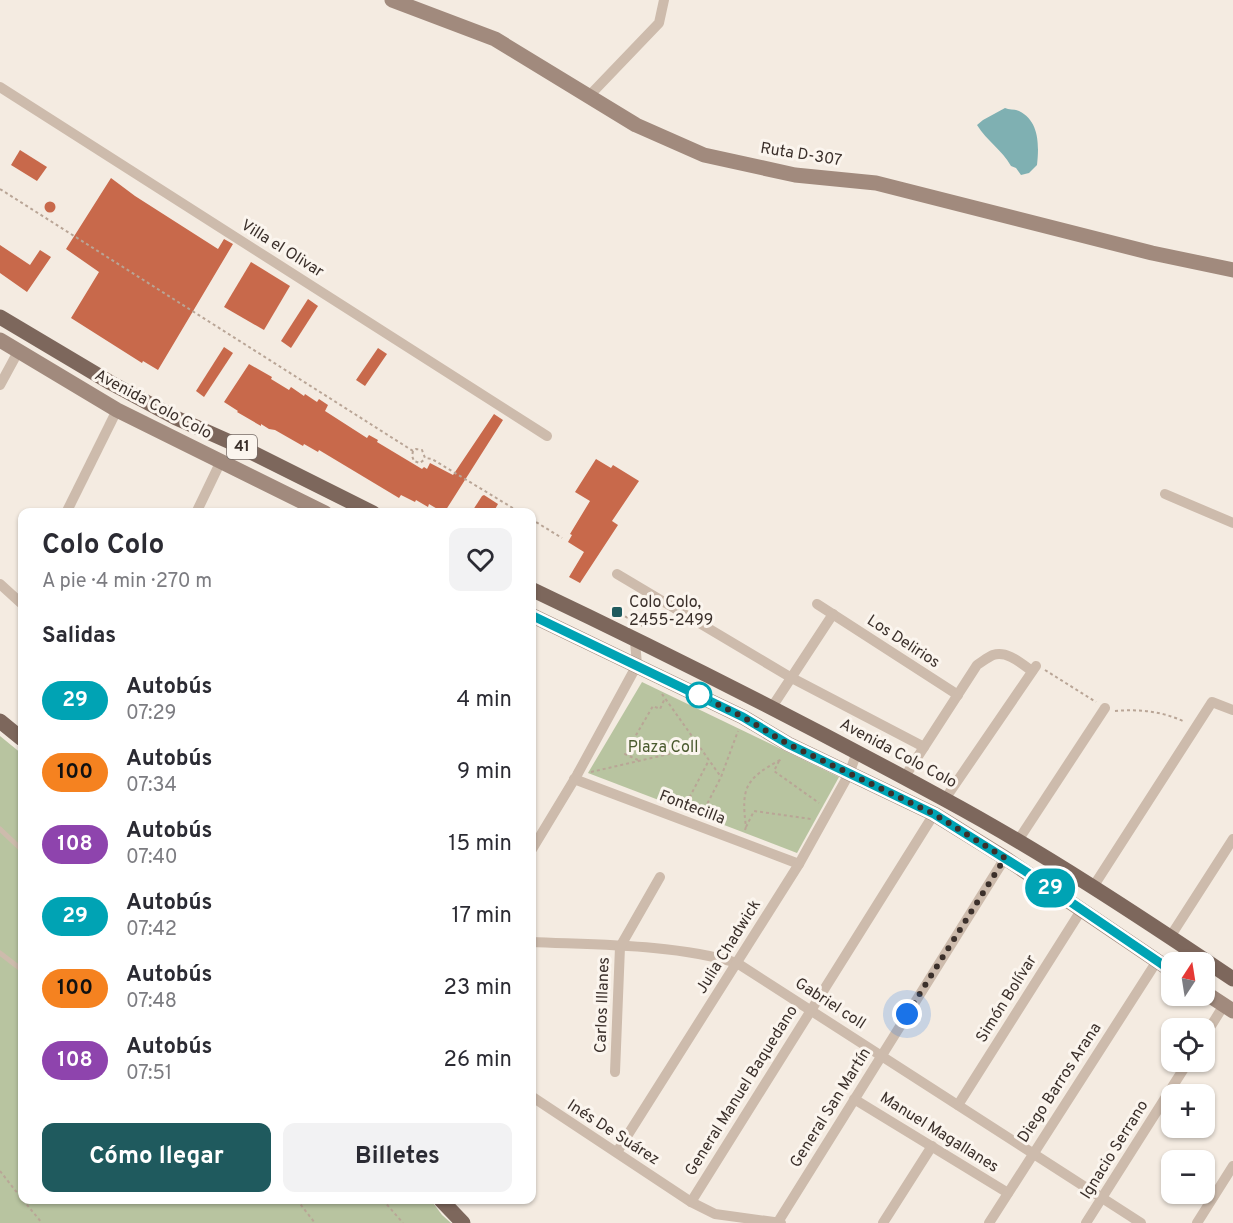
<!DOCTYPE html>
<html lang="es">
<head>
<meta charset="utf-8">
<style>
  :root { --surface:#fff; --page:#f2f2f3; --text:#2b2b33; --muted:#7c7c81; --accent:#1f5a5e }
  body { margin:0; font-family:Overpass,sans-serif; background:var(--page); color:var(--text); height:100vh; display:flex; flex-direction:column; font-size:22px; white-space:nowrap }
  * { box-sizing:border-box; margin:0 }
  p { font-size:20px; color:var(--muted) }
  .icon { flex:none; width:33px; height:33px; fill:none; stroke:currentColor; stroke-width:2; stroke-linecap:round; stroke-linejoin:round }
  .map { position:relative; flex:1; overflow:hidden }
  .panel { position:absolute; left:18px; top:508px; width:518px; height:696px; display:flex; flex-direction:column; background:var(--surface); border-radius:12px; box-shadow:0 2px 4px #0004 }
  .panel>* { flex:none }
  .badge { padding:0 12px; border-radius:20px; font-size:21px; line-height:39px }
  .needle { width:39px; rotate:12deg }
  .controls { position:absolute; left:1161px; top:952px; display:grid; gap:12px }
  .controls a { display:grid; place-items:center; width:54px; height:54px; border-radius:12px; background:var(--surface); box-shadow:0 2px 4px #0004; font-size:30px }
  .you { position:absolute; width:30px; height:30px; margin:-15px; border:4px solid #fff; border-radius:50%; background:#1a73e8; box-shadow:0 0 0 9px #1a73e833 }
  .map>.badge { position:absolute; translate:-50% -50%; box-shadow:0 0 0 3px #fff }
  h2 { padding:0 24px; font-size:22px; line-height:54px }
  .round { display:grid; place-items:center; flex:none; width:63px; height:63px; border-radius:12px; background:var(--page) }
  .headline { display:flex; align-items:center; justify-content:space-between; height:102px; padding:0 24px }
  h1 { font-size:28px; font-weight:700; line-height:45px }
  .primary-button { display:flex; gap:12px; margin-top:auto; padding:12px 24px }
  .primary-button a { flex:1; height:69px; border-radius:12px; background:var(--accent); color:#fff; font-size:24px; font-weight:700; line-height:69px; text-align:center }
  .primary-button a+a { background:var(--page); color:var(--text) }
  ul { padding:0; list-style:none }
  li { display:flex; align-items:center; gap:18px; height:72px; padding:0 24px }
  li div { flex:1 }
  li b { display:block; font-size:22px }
  li em { font-style:normal }
  li .badge { min-width:66px; font-weight:700; text-align:center }
  .map>svg:first-child { display:block }
  .green { fill:#b8c4a0 }
  .water { fill:#7fb0b2 }
  .building { fill:#c8694b }
  .lines { fill:none; stroke-linecap:round; stroke-linejoin:round }
  .path { stroke:#b9a596; stroke-width:2; stroke-dasharray:3 3; stroke-linecap:butt }
  .lane { stroke:#cdbbac; stroke-width:5 }
  .street { stroke:#cdbbac; stroke-width:10 }
  .secondary { stroke:#a18a7d; stroke-width:15 }
  .primary { stroke:#7d675c; stroke-width:15 }
  .line-casing { stroke:#fff; stroke-width:14 }
  .line { stroke:#00a3b4; stroke-width:9 }
  .walk { stroke:#3b302b; stroke-width:6; stroke-dasharray:0 10.8 }
  .poi-dot { fill:#1f5a5e; stroke:#fbf5ee; stroke-width:2 }
  .stop-dot { fill:#fff; stroke:#00a3b4; stroke-width:3 }
  .labels { text-anchor:middle; dominant-baseline:central; stroke-width:6; stroke-linejoin:round; paint-order:stroke }
  .shield { fill:#fbf5ee; stroke:#756b66; stroke-width:1.5 }
  .shield-label { font-size:15px; font-weight:bold; fill:#3b302b }
  .street-label { font-size:16px; fill:#3b302b; stroke:#fbf5ee }
  .poi-label { font-size:16px; fill:#3b302b; stroke:#fbf5ee; text-anchor:start }
  .park-label { font-size:16px; fill:#4a5a2e; stroke:#fbf5ee }
</style>
</head>
<body>
<div class="map">
<svg width="1233" height="1223" viewBox="0 0 1233 1223">
  <rect width="100%" height="100%" fill="#f4ebe1"/>
  <g class="green">
    <polygon points="642,682 839,777 797,853 588,773"/>
    <polygon points="0,736 22,754 22,1200 431,1200 442,1215 451,1223 0,1223"/>
  </g>
  <path class="water" d="M 1005,108 C 1009,110 1015,109 1019,111 C 1040,121 1039,147 1037,165 L 1029,173 L 1021,175 L 1016,168 L 1011,166 C 1002,150 987,141 977,125 L 983,120 Z"/>
  <g class="building">
    <polygon points="20,150 47,167 37,181 11,165"/>
    <polygon points="111,178 135,196 218,249 224,239 233,244 158,370 143,361 142,363 71,318 99,272 66,249"/>
    <circle cx="50" cy="207" r="5.5"/>
    <polygon points="0,245 30,265 40,250 51,257 27,292 0,273"/>
    <polygon points="251,262 290,286 264,330 224,307"/>
    <polygon points="308,299 318,306 291,348 281,341"/>
    <polygon points="224,347 233,353 204,397 196,391"/>
    <polygon points="378,348 387,354 365,386 356,380"/>
    <polygon points="249,364 272,377 271,379 289,390 291,387 304,396 305,394 317,402 319,399 328,405 325,411 367,438 369,435 378,440 377,442 422,469 424,467 427,469 430,463 453,475 494,414 503,420 444,513 429,504 428,507 416,500 415,502 401,495 399,498 319,450 318,452 304,444 303,446 275,430 269,429 261,424 261,426 237,412 238,411 224,402"/>
    <polygon points="596,459 611,468 613,465 639,481 612,521 618,525 580,583 569,577 584,552 568,542 572,535 570,534 590,501 575,492"/>
    <polygon points="484,495 498,504 493,513 471,513 482,496"/>
  </g>
  <g class="lines">
    <g class="path">
      <polyline points="0,189 413,451 416,449 422,450 425,458 432,459 521,513"/>
      <polyline points="413,451 412,456 414,461 420,463 425,459"/>
      <polyline points="531,519 562,538"/>
      <polyline points="615,614 617,612 643,626"/>
      <polyline points="1045,670 1096,702"/>
      <polyline points="662,694 721,777"/>
      <path d="M 1115,711 C 1139,709 1162,711 1185,722"/>
      <polyline points="638,760 625,754 653,706 660,709 665,698"/>
      <polyline points="779,761 774,771 819,803"/>
      <polyline points="591,772 699,747"/>
      <polyline points="684,808 709,760"/>
      <polyline points="702,814 721,777 738,731"/>
      <polyline points="746,827 754,811 811,819"/>
      <path d="M 745,830 L 746,827 C 741,788 745,779 780,760 L 781,757"/>
      <polyline points="0,1171 22,1199"/>
      <polyline points="23,1200 42,1223"/>
      <polyline points="297,1200 315,1223"/>
      <polyline points="383,1200 403,1223"/>
    </g>
    <g class="lane">
      <polyline points="0,829 22,850"/>
      <polyline points="0,953 22,970"/>
    </g>
    <g class="street">
      <polyline points="0,87 547,436"/>
      <polyline points="589,96 659,23 664,0"/>
      <polyline points="0,385 19,350"/>
      <polyline points="1165,494 1233,523"/>
      <polyline points="66,513 117,410"/>
      <polyline points="196,513 221,461"/>
      <polyline points="617,574 790,677 924,747"/>
      <polyline points="0,584 22,604"/>
      <polyline points="817,604 958,695"/>
      <polyline points="772,707 833,614"/>
      <path d="M 904,778 L 977,665 C 982,662 988,657 993,655 C 1007,650 1022,664 1032,671"/>
      <polyline points="574,779 799,864"/>
      <polyline points="945,799 1036,666"/>
      <polyline points="1017,842 1105,708"/>
      <polyline points="531,851 577,775 637,665 635,641"/>
      <polyline points="1093,887 1212,702 1233,710"/>
      <polyline points="1170,937 1233,839"/>
      <path d="M 531,942 C 597,945 674,944 737,963 L 1141,1223"/>
      <polyline points="1204,1037 1224,1005"/>
      <polyline points="615,1072 620,947 660,877"/>
      <polyline points="531,1096 691,1202 715,1214 781,1223"/>
      <polyline points="854,1099 1008,1193"/>
      <polyline points="958,1105 1082,909"/>
      <polyline points="617,1152 799,864 849,774 857,752"/>
      <polyline points="691,1202 934,814"/>
      <polyline points="778,1222 1005,858"/>
      <polyline points="883,1223 932,1146"/>
      <polyline points="989,1223 1157,961"/>
      <polyline points="1086,1223 1188,1062"/>
      <polyline points="1197,1223 1233,1166"/>
    </g>
    <g class="secondary">
      <polyline points="392,0 495,39 636,125 704,155 795,175 876,183 1152,253 1233,270"/>
      <polyline points="0,340 117,410 325,513"/>
      <polyline points="531,615 743,717 788,744 934,814 1005,858 1172,971"/>
      <polyline points="1204,992 1233,1011"/>
    </g>
    <g class="primary">
      <polyline points="0,317 111,383 176,418 237,445 373,513"/>
      <path d="M 531,589 C 670,655 808,725 944,799 C 1044,853 1139,916 1233,979"/>
      <polyline points="0,721 22,739"/>
      <polyline points="441,1200 463,1223"/>
    </g>
  </g>
  <g class="lines">
    <g class="line-casing">
      <polyline id="line" points="531,615 743,717 788,744 934,814 1025,871 1172,971"/>
    </g>
    <use href="#line" class="line"/>
    <polyline class="walk" points="699,695 743,717 788,744 934,814 1005,858 907,1014"/>
  </g>
  <rect class="poi-dot" x="611" y="606" width="12" height="12" rx="3"/>
  <circle class="stop-dot" cx="699" cy="695" r="12"/>
  <g class="labels">
    <rect class="shield" x="227" y="435" width="30" height="24" rx="4.5"/>
    <g class="shield-label">
      <text x="242" y="447">41</text>
    </g>
    <g class="street-label">
      <text transform="translate(801 155) rotate(9)">Ruta D-307</text>
      <text transform="translate(282 249) rotate(32)">Villa el Olivar</text>
      <text transform="translate(153 405) rotate(28)">Avenida Colo Colo</text>
      <text transform="translate(903 642) rotate(33)">Los Delirios</text>
      <text transform="translate(898 754) rotate(28)">Avenida Colo Colo</text>
      <text transform="translate(692 808) rotate(21)">Fontecilla</text>
      <text transform="translate(729 947) rotate(-58)">Julia Chadwick</text>
      <text transform="translate(1007 999) rotate(-58)">Simón Bolívar</text>
      <text transform="translate(830 1004) rotate(33)">Gabriel coll</text>
      <text transform="translate(603 1005) rotate(-88)">Carlos Illanes</text>
      <text transform="translate(1060 1083) rotate(-57)">Diego Barros Arana</text>
      <text transform="translate(742 1091) rotate(-58)">General Manuel Baquedano</text>
      <text transform="translate(831 1108) rotate(-58)">General San Martín</text>
      <text transform="translate(613 1133) rotate(33)">Inés De Suárez</text>
      <text transform="translate(939 1133) rotate(32)">Manuel Magallanes</text>
      <text transform="translate(1115 1150) rotate(-58)">Ignacio Serrano</text>
    </g>
    <g class="poi-label">
      <text x="629" y="603">Colo Colo,<tspan x="629" dy="18">2455-2499</tspan></text>
    </g>
    <g class="park-label">
      <text x="663" y="748">Plaza Coll</text>
    </g>
  </g>
</svg>
<div class="controls">
<a><svg class="needle" viewBox="-14 -14 28 28"><path d="M0-13l5 13h-10z" fill="#e53935"/><path d="M0 13l5-13h-10z" fill="#7c7c81"/></svg></a>
<a><svg class="icon" aria-label="locate" viewBox="0 0 24 24"><circle cx="12" cy="12" r="6"/><path d="M12 2v4M12 18v4M2 12h4M18 12h4"/></svg></a>
<a>+</a>
<a>−</a>
</div>
<div class="you" style="left:907px;top:1014px"></div>
<b class="badge" style="left:1050px;top:888px;background:#00a3b4;color:#fff">29</b>
<section class="panel">
<div class="headline"><div><h1>Colo Colo</h1><p>A pie · 4 min · 270 m</p></div><a class="round"><svg class="icon" aria-label="heart" viewBox="0 0 24 24"><path d="M12 20l-8-8c-3-5 5-10 8-4 3-6 11-1 8 4z"/></svg></a></div>
<h2>Salidas</h2>
<ul>
<li><span class="badge" style="background:#00a3b4;color:#fff">29</span><div><b>Autobús</b><p>07:29</p></div><em>4 min</em></li>
<li><span class="badge" style="background:#f58220;color:#111">100</span><div><b>Autobús</b><p>07:34</p></div><em>9 min</em></li>
<li><span class="badge" style="background:#8e44ad;color:#fff">108</span><div><b>Autobús</b><p>07:40</p></div><em>15 min</em></li>
<li><span class="badge" style="background:#00a3b4;color:#fff">29</span><div><b>Autobús</b><p>07:42</p></div><em>17 min</em></li>
<li><span class="badge" style="background:#f58220;color:#111">100</span><div><b>Autobús</b><p>07:48</p></div><em>23 min</em></li>
<li><span class="badge" style="background:#8e44ad;color:#fff">108</span><div><b>Autobús</b><p>07:51</p></div><em>26 min</em></li>
</ul>
<div class="primary-button"><a>Cómo llegar</a><a>Billetes</a></div>
</section>
</div>
</body>
</html>
